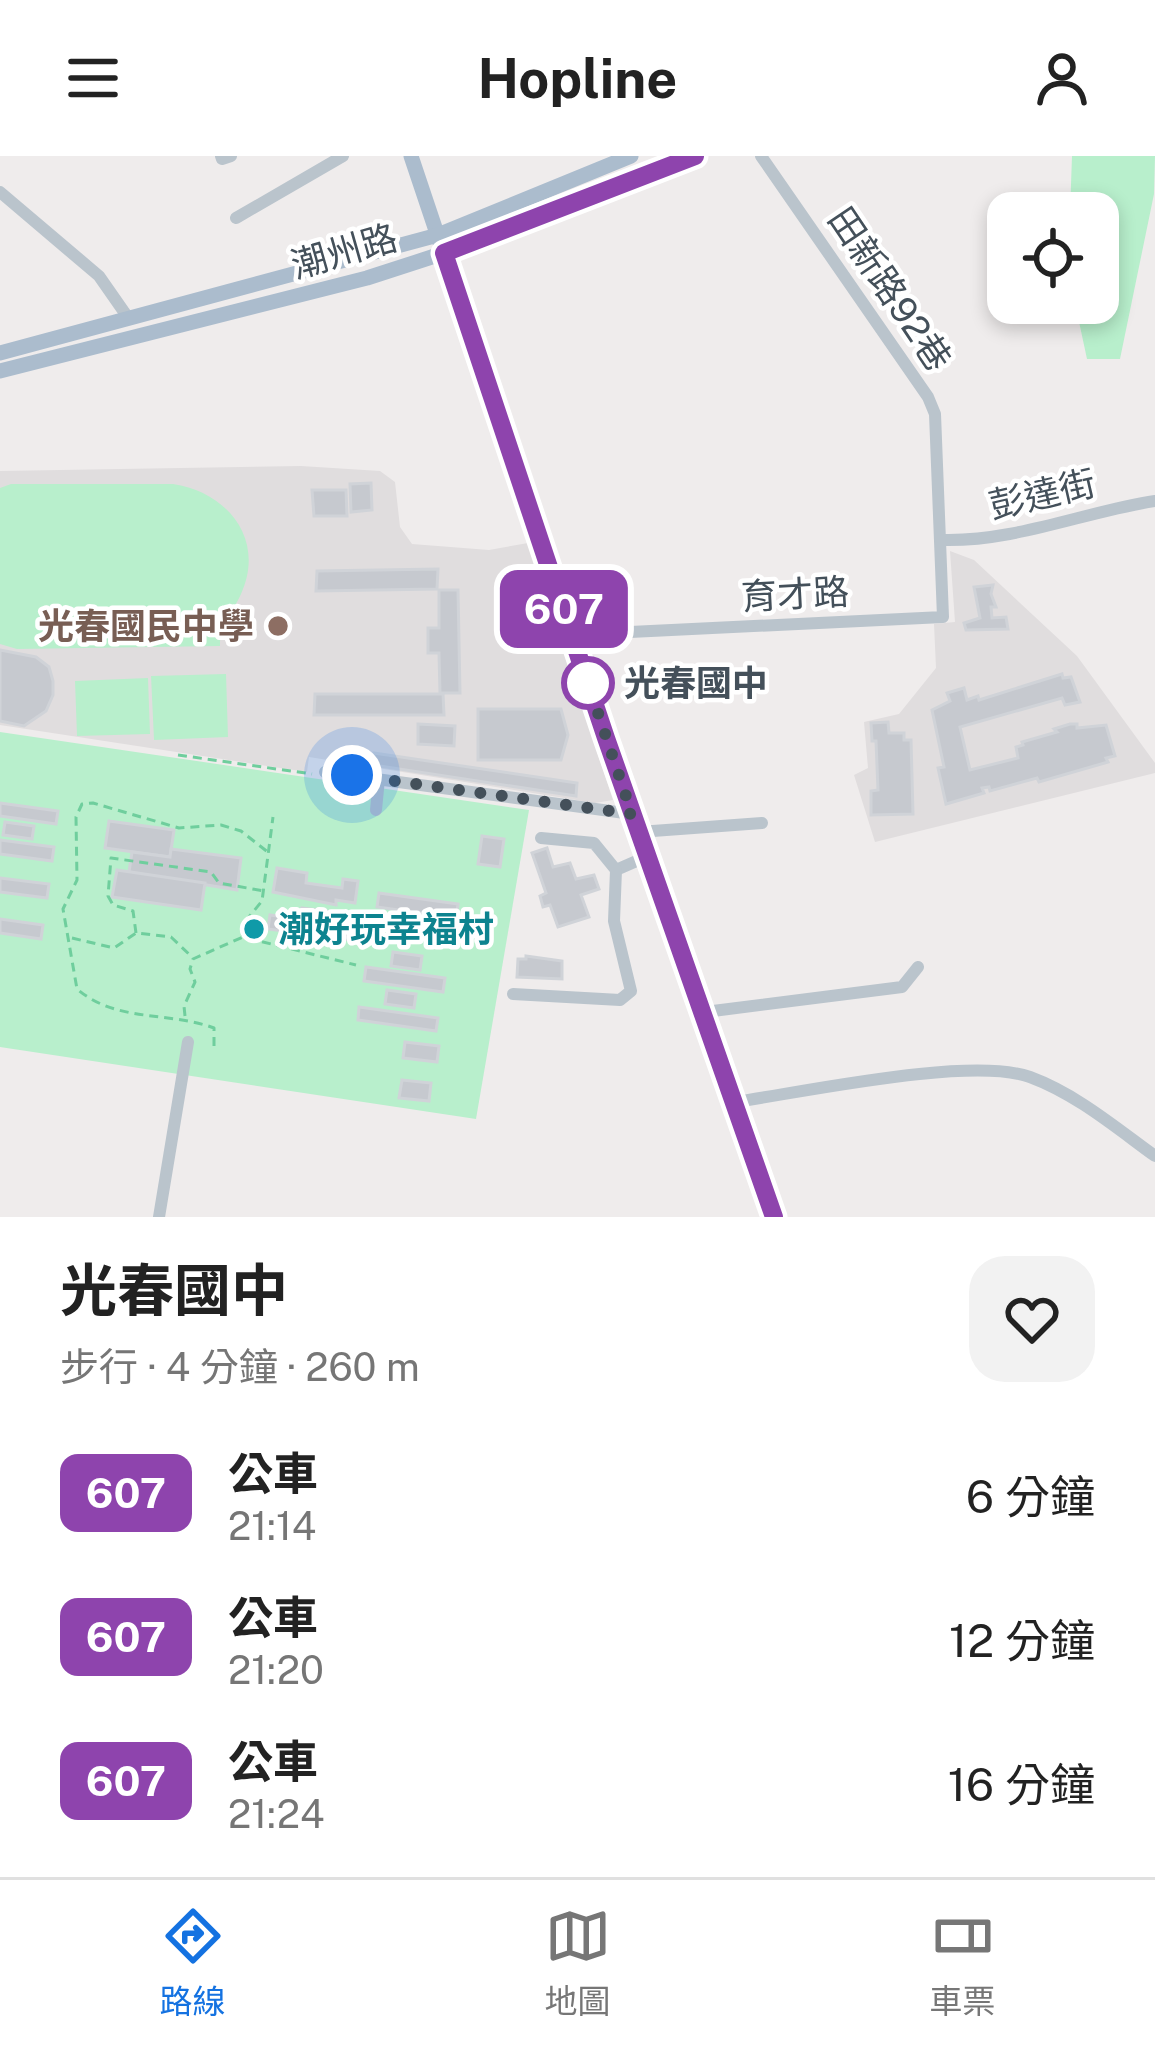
<!DOCTYPE html>
<html lang="zh-TW">
<head>
<meta charset="utf-8">
<style>
  :root { --surface:#fff; --page:#f2f2f2; --text:#222; --muted:#767676; --line:#e0e0e0; --accent:#1472e1 }
  body { margin:0; font-family:"Public Sans","Noto Sans TC",sans-serif; background:var(--page); color:var(--text); height:100vh; display:flex; flex-direction:column; font-size:45px; white-space:nowrap }
  * { box-sizing:border-box; margin:0 }
  p { font-size:39px; color:var(--muted) }
  .icon { flex:none; width:66px; height:66px; fill:none; stroke:currentColor; stroke-width:2; stroke-linecap:round; stroke-linejoin:round }
  .map { position:relative; height:1061px; overflow:hidden }
  .details { display:flex; flex-direction:column; background:var(--surface); flex:1 }
  .details>* { flex:none }
  .badge { padding:0 24px; border-radius:18px; font-size:42px; line-height:78px }
  .buttons { position:absolute; left:987px; top:36px; display:grid; gap:24px }
  .buttons a { display:grid; place-items:center; width:132px; height:132px; border-radius:24px; background:var(--surface); box-shadow:0 6px 18px #0003; font-size:60px }
  .you { position:absolute; width:60px; height:60px; margin:-30px; border:9px solid #fff; border-radius:50%; background:#1a73e8; box-shadow:0 0 0 18px #1a73e833 }
  .map>.badge { position:absolute; translate:-50% -50%; box-shadow:0 0 0 6px #fff }
  .round { display:grid; place-items:center; flex:none; width:126px; height:126px; border-radius:36px; background:var(--page) }
  .overview { display:flex; align-items:center; justify-content:space-between; height:204px; padding:0 60px }
  h1 { font-size:57px; font-weight:700; line-height:90px }
  ul { padding:0; list-style:none }
  li { display:flex; align-items:center; gap:36px; height:144px; padding:0 60px }
  li div { flex:1 }
  li b { display:block; font-size:45px }
  li em { font-style:normal }
  li .badge { min-width:132px; font-weight:700; text-align:center }
  header { display:flex; justify-content:space-between; align-items:center; height:156px; padding:0 60px; background:var(--surface); font-size:54px; font-weight:700 }
  .menu { display:flex; justify-content:space-around; align-items:center; height:168px; border-top:3px solid var(--line); background:var(--surface); font-size:33px; color:var(--muted) }
  .menu a { display:grid; justify-items:center; gap:6px }
  .menu .active { color:var(--accent) }
  .map>svg:first-child { display:block }
  .education { fill:#e0ddde }
  .green { fill:#b8efcc }
  .building { fill:#c6c9cf; stroke:#d0d3d8; stroke-width:3 }
  .lines { fill:none; stroke-linecap:round; stroke-linejoin:round }
  .path { stroke:#6fce9d; stroke-width:3; stroke-dasharray:9 6; stroke-linecap:butt }
  .minor { stroke:#bac4cc; stroke-width:12 }
  .major { stroke:#abbccd; stroke-width:15 }
  .line-casing { stroke:#fff; stroke-width:27 }
  .line { stroke:#8e44ad; stroke-width:18 }
  .walk { stroke:#44505a; stroke-width:12; stroke-dasharray:0 21.6 }
  .education-dot { fill:#8d6e63; stroke:#fff; stroke-width:4.5 }
  .stop-dot { fill:#fff; stroke:#8e44ad; stroke-width:6 }
  .culture-dot { fill:#0f9aa8; stroke:#fff; stroke-width:4.5 }
  .labels { text-anchor:middle; dominant-baseline:central; stroke-width:9; stroke-linejoin:round; paint-order:stroke }
  .street-label { font-size:36px; fill:#44505a; stroke:#fff }
  .education-label { font-size:36px; font-weight:bold; fill:#785e54; stroke:#fff; text-anchor:end }
  .stop-label { font-size:36px; font-weight:bold; fill:#44505a; stroke:#fff; text-anchor:start }
  .culture-label { font-size:36px; font-weight:bold; fill:#0d838f; stroke:#fff; text-anchor:start }
</style>
</head>
<body>
<header><svg class="icon" aria-label="menu" viewBox="0 0 24 24"><path d="M4 6h16M4 12h16M4 18h16"/></svg>Hopline<svg class="icon" aria-label="person" viewBox="0 0 24 24"><circle cx="12" cy="8" r="4"/><path d="M4 21q1-7 8-7t8 7"/></svg></header>
<div class="map">
<svg width="1155" height="1061" viewBox="0 0 1155 1061">
  <rect width="100%" height="100%" fill="#efecec"/>
  <g class="education">
    <polygon points="301,310 380,315 395,326 400,371 412,388 489,394 528,387 613,644 595,647 309,601 307,616 0,569 0,315"/>
    <polygon points="950,395 974,404 1077,500 1155,607 1155,617 875,686 854,619 868,612 864,566 899,558 936,512 934,468 955,466"/>
  </g>
  <g class="green">
    <polygon points="1072,0 1155,0 1154,38 1120,203 1087,203 1075,147 1098,147 1098,57 1070,57"/>
    <path d="M 11,328 L 173,328 C 227,336 266,383 241,438 C 231,460 220,464 220,490 L 17,493 L 0,488 L 0,332 Z"/>
    <polygon points="226,518 228,581 154,584 151,520"/>
    <polygon points="148,522 150,578 77,580 75,525"/>
    <polygon points="0,576 529,654 476,963 0,891"/>
  </g>
  <g class="building">
    <polygon points="371,327 372,354 351,356 350,328"/>
    <polygon points="312,334 346,334 347,360 314,360"/>
    <polygon points="438,413 437,433 316,435 317,415"/>
    <polygon points="993,429 991,438 996,451 991,451 992,462 1006,461 1008,473 966,474 964,467 980,462 974,431"/>
    <polygon points="439,434 458,434 460,537 440,537 439,497 428,497 428,472 439,472"/>
    <polygon points="0,494 36,501 49,511 53,525 53,539 46,555 24,570 0,565"/>
    <polygon points="1062,518 1063,522 1071,521 1080,546 1065,549 1062,542 960,571 970,614 1018,602 1016,591 1023,589 1022,586 1057,576 1054,573 1070,568 1077,568 1077,572 1106,569 1115,600 1106,602 1108,606 1039,626 1037,622 990,635 989,631 982,632 984,637 946,648 938,612 944,611 932,554 950,545 947,537 964,532 967,544 978,540 979,544"/>
    <polygon points="315,538 443,538 444,559 314,559"/>
    <polygon points="478,553 561,553 568,579 561,604 478,604"/>
    <polygon points="888,566 889,577 904,577 904,584 911,584 913,658 871,659 871,635 878,634 876,585 872,585 871,567"/>
    <polygon points="418,568 455,570 454,590 418,588"/>
    <polygon points="374,597 577,627 576,640 373,609"/>
    <polygon points="0,647 58,655 56,668 0,660"/>
    <polygon points="109,665 174,674 170,701 105,692"/>
    <polygon points="5,666 34,670 32,683 3,679"/>
    <polygon points="482,680 504,683 500,711 478,708"/>
    <polygon points="0,684 54,691 52,705 0,698"/>
    <polygon points="547,692 553,711 570,707 576,723 594,719 599,733 581,739 589,761 558,771 550,749 543,751 540,740 546,737 532,697"/>
    <polygon points="171,693 241,702 237,734 129,716 132,696 170,701"/>
    <polygon points="277,712 307,717 306,727 342,732 343,723 358,725 355,747 336,744 336,749 273,736"/>
    <polygon points="117,714 205,727 201,754 112,741"/>
    <polygon points="0,722 49,728 47,742 0,736"/>
    <polygon points="379,737 458,748 456,762 377,751"/>
    <polygon points="302,752 333,756 332,765 354,768 351,784 268,773 270,759 300,763"/>
    <polygon points="398,759 427,763 425,777 396,773"/>
    <polygon points="0,763 43,769 41,783 0,777"/>
    <polygon points="393,796 422,800 420,814 391,810"/>
    <polygon points="526,800 562,805 562,823 517,821 518,803 526,803"/>
    <polygon points="366,811 445,822 443,836 364,825"/>
    <polygon points="387,834 416,838 414,852 385,848"/>
    <polygon points="359,851 438,862 436,875 358,864"/>
    <polygon points="405,886 439,890 437,906 403,902"/>
    <polygon points="402,924 431,927 429,945 399,942"/>
  </g>
  <g class="lines">
    <g class="path">
      <polyline points="178,599 312,618"/>
      <polyline points="136,777 133,755 113,749 108,740 111,702 211,716 219,727 264,735"/>
      <polyline points="243,780 244,767 262,745 273,661"/>
      <polyline points="72,782 114,792 136,777 171,781 192,801"/>
      <polyline points="185,860 184,850 195,826 190,813 193,803 243,781 356,809"/>
      <path d="M 214,890 L 214,872 C 168,855 117,867 77,833 L 63,753 L 77,724 L 76,661 L 82,648 L 93,647 L 179,672 L 221,669 L 241,675 L 269,697"/>
    </g>
    <g class="minor">
      <polyline points="221,0 222,3 231,0"/>
      <polyline points="0,36 99,120 129,163"/>
      <polyline points="236,62 343,0"/>
      <path d="M 942,384 C 1014,386 1084,356 1155,345"/>
      <polyline points="574,485 589,478 943,461 935,258 928,241 761,0"/>
      <polyline points="325,616 632,658"/>
      <polyline points="376,654 379,623"/>
      <polyline points="639,676 762,667"/>
      <polyline points="616,714 648,700"/>
      <polyline points="513,838 620,844 631,835 614,765 616,714 594,687 541,682"/>
      <polyline points="705,856 902,831 918,811"/>
      <path d="M 735,946 C 804,936 971,900 1030,921 C 1076,938 1115,971 1155,1000"/>
      <polyline points="159,1061 188,886"/>
    </g>
    <g class="major">
      <polyline points="411,0 606,582 774,1061"/>
      <polyline points="0,197 438,79 631,0"/>
      <polyline points="0,215 367,122 444,97 695,0"/>
    </g>
  </g>
  <g class="lines">
    <g class="line-casing">
      <polyline id="line" points="695,0 444,97 606,582 774,1061"/>
    </g>
    <use href="#line" class="line"/>
    <polyline class="walk" points="352,619 632,658 585,518 588,527"/>
  </g>
  <circle class="education-dot" cx="278" cy="470" r="12"/>
  <circle class="stop-dot" cx="588" cy="527" r="24"/>
  <circle class="culture-dot" cx="254" cy="773" r="12"/>
  <g class="labels">
    <g class="street-label">
      <text transform="translate(344 95) rotate(-16)">潮州路</text>
      <text transform="translate(890 133) rotate(56)">田新路92巷</text>
      <text transform="translate(1042 338) rotate(-13)">彭達街</text>
      <text transform="translate(795 438) rotate(-3)">育才路</text>
    </g>
    <g class="education-label">
      <text x="254" y="470">光春國民中學</text>
    </g>
    <g class="stop-label">
      <text x="624" y="527">光春國中</text>
    </g>
    <g class="culture-label">
      <text x="278" y="773">潮好玩幸福村</text>
    </g>
  </g>
</svg>
<div class="buttons">
<a><svg class="icon" aria-label="locate" viewBox="0 0 24 24"><circle cx="12" cy="12" r="6"/><path d="M12 2v4M12 18v4M2 12h4M18 12h4"/></svg></a>
</div>
<div class="you" style="left:352px;top:619px"></div>
<b class="badge" style="left:564px;top:453px;background:#8e44ad;color:#fff">607</b>
</div>
<section class="details">
<div class="overview"><div><h1>光春國中</h1><p>步行 · 4 分鐘 · 260 m</p></div><a class="round"><svg class="icon" aria-label="heart" viewBox="0 0 24 24"><path d="M12 20l-8-8c-3-5 5-10 8-4 3-6 11-1 8 4z"/></svg></a></div>
<ul>
<li><span class="badge" style="background:#8e44ad;color:#fff">607</span><div><b>公車</b><p>21:14</p></div><em>6 分鐘</em></li>
<li><span class="badge" style="background:#8e44ad;color:#fff">607</span><div><b>公車</b><p>21:20</p></div><em>12 分鐘</em></li>
<li><span class="badge" style="background:#8e44ad;color:#fff">607</span><div><b>公車</b><p>21:24</p></div><em>16 分鐘</em></li>
</ul>
</section>
<nav class="menu">
<a class="active"><svg class="icon" aria-label="directions" viewBox="0 0 24 24"><path d="M12 3l9 9-9 9-9-9zM9 14v-3h6M13 9l2 2-2 2"/></svg>路線</a>
<a><svg class="icon" aria-label="map" viewBox="0 0 24 24"><path d="M3 6l6-2 6 2 6-2v14l-6 2-6-2-6 2zM9 4v14M15 6v14"/></svg>地圖</a>
<a><svg class="icon" aria-label="tickets" viewBox="0 0 24 24"><path d="M3 7h18v10H3zM15 7v10"/></svg>車票</a>
</nav>
</body>
</html>
